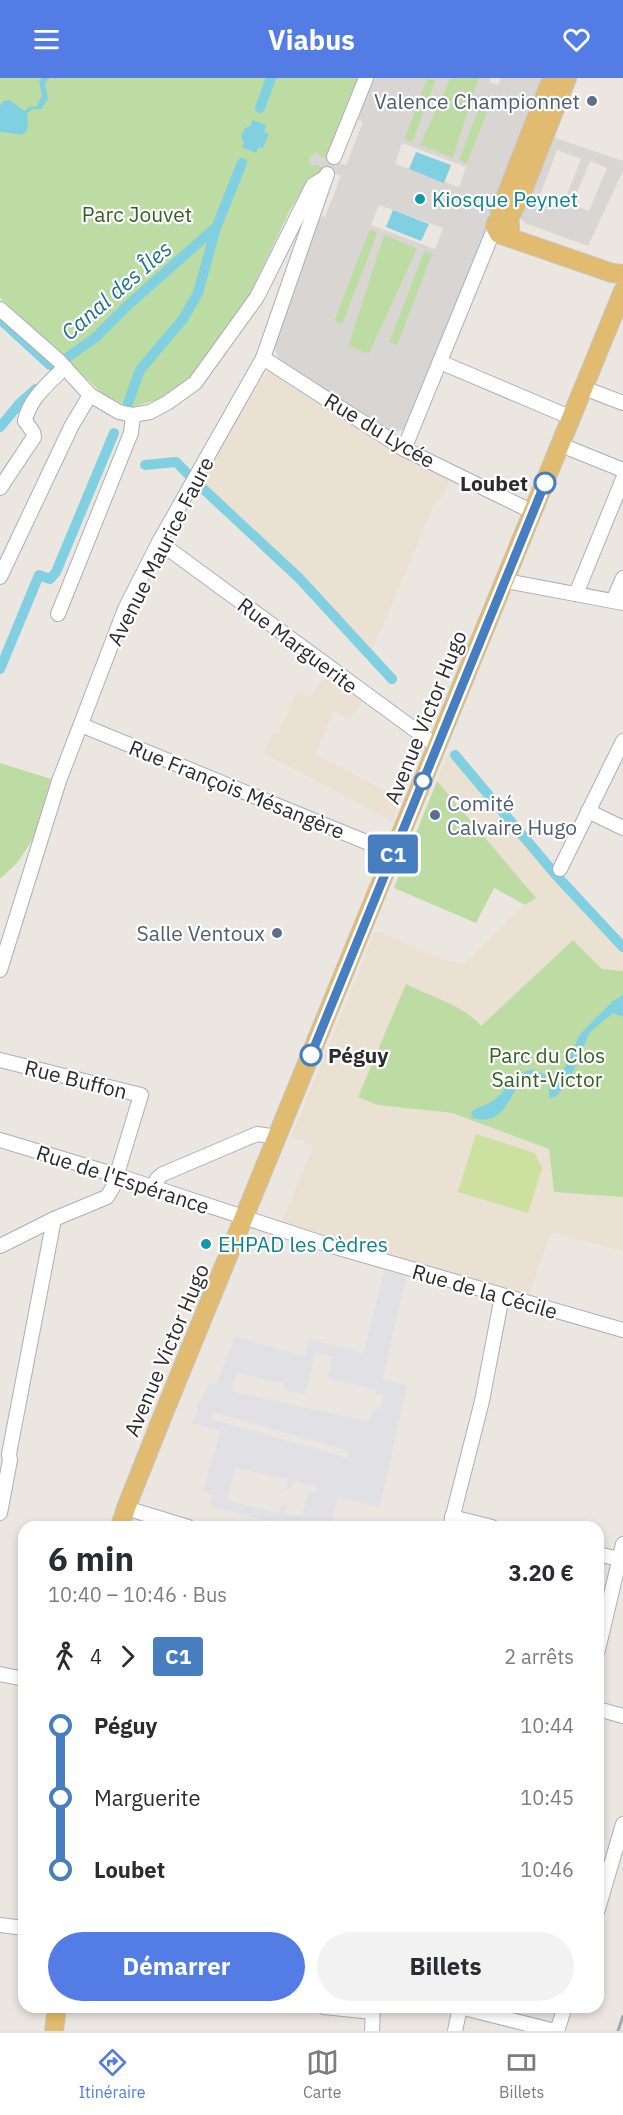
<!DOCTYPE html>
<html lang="fr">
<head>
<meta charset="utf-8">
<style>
  :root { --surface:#fff; --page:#f2f2f3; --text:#2b2b33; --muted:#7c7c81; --line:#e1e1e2; --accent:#547ce5 }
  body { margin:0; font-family:"IBM Plex Sans",sans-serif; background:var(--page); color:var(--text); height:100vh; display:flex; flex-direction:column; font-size:22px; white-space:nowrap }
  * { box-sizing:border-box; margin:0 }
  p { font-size:20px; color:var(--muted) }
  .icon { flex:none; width:33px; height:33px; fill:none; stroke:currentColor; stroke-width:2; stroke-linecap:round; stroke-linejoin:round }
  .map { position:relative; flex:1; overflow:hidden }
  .sheet { position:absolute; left:18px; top:1443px; width:586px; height:492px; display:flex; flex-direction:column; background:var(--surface); border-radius:18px; box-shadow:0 3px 9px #0003 }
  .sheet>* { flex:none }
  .badge { padding:0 12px; border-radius:4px; font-size:21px; line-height:39px }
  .map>.badge { position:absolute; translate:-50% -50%; box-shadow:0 0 0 3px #fff }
  .legs { display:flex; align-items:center; gap:9px; height:66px; padding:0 30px; font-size:20px }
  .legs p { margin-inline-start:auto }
  .headline { display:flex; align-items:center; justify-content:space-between; height:102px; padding:0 30px }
  h1 { font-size:33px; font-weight:700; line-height:45px }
  .primary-button { display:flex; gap:12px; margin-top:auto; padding:12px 30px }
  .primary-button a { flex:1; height:69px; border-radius:36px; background:var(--accent); color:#fff; font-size:24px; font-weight:700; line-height:69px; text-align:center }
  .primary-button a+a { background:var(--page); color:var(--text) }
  ul { padding:0 30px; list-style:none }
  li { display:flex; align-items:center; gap:21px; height:72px; font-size:22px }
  li i { display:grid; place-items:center; width:9px; height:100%; margin:0 8px; background:currentColor }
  li i::after { content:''; width:15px; height:15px; margin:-8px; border:4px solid; border-radius:50%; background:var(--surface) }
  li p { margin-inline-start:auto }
  li:first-child i { background:linear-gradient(#0000 50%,currentColor 0) }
  li:last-child i { background:linear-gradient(currentColor 50%,#0000 0) }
  header { display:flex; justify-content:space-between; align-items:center; height:78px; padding:0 30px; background:var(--accent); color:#fff; font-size:27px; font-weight:700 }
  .tabs { display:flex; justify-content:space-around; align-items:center; height:84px; border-top:2px solid var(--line); background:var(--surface); font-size:16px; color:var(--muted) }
  .tabs a { display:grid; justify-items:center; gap:3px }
  .tabs .selected { color:var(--accent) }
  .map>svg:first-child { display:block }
  .industrial { fill:#e1e0e5; fill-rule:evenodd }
  .education { fill:#ebe1d2 }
  .green { fill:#bcdca3 }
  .pitch { fill:#cce1a0 }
  .plaza { fill:#d9d5d2; fill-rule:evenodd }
  .water { fill:#80d0e1 }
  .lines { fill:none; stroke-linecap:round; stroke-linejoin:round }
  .canal { stroke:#80d0e1; stroke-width:10 }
  .minor-casing { stroke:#acafb6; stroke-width:16 }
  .major-casing { stroke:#c4c4c4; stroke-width:20 }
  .minor { stroke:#fff; stroke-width:14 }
  .major { stroke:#e1bc70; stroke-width:18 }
  .rail { stroke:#a3a7b4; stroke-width:3 }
  .line-1-casing { stroke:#fff; stroke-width:14 }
  .line-1 { stroke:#477ec0; stroke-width:9 }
  .service-dot { fill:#5c6f8a; stroke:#fff; stroke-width:2 }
  .culture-dot { fill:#0f9aa8; stroke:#fff; stroke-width:2 }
  .stop-1-dot { fill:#fff; stroke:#477ec0; stroke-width:3 }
  .labels { text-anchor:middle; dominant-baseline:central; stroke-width:4.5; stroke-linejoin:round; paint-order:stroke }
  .service-label { font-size:21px; fill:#4e5e75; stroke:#fff; text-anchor:end }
  .culture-label { font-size:21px; fill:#0d838f; stroke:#fff; text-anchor:start }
  .park-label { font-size:21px; fill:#366124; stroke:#fff }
  .street-label { font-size:21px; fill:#2c2c2c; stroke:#fff }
  .stop-label { font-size:21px; font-weight:bold; fill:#2c2c2c; stroke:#fff; text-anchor:end }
  .water-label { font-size:22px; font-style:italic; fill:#1e728e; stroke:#fff }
</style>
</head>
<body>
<header><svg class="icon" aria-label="menu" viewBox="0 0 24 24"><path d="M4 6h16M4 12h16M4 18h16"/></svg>Viabus<svg class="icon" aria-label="heart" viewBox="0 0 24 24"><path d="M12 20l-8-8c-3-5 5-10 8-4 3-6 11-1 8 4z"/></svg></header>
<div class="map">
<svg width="623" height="1953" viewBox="0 0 623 1953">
  <rect width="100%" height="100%" fill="#ece6e0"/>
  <path class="industrial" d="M 384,1192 L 406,1199 L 383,1301 L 407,1307 L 380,1429 L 338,1419 L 330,1449 L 291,1449 L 210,1428 L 213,1417 L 203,1414 L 220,1353 L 192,1345 L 198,1330 L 196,1329 L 199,1322 L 202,1322 L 209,1304 L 216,1307 L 235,1258 L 305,1279 L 309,1261 L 363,1275 ZM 315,1275 L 332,1279 L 328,1300 L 377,1312 L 376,1316 L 383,1318 L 380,1332 L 373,1331 L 370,1344 L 232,1313 L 236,1295 L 285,1306 L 284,1312 L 305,1317 ZM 213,1334 L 349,1373 L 347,1380 L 211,1341 ZM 235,1390 L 287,1401 L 286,1411 L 291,1412 L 293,1403 L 317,1409 L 316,1414 L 308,1413 L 302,1438 L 285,1435 L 287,1427 L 282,1426 L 279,1435 L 227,1422 Z"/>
  <g class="education">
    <polygon points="270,288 397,374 450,401 441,422 437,420 371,575 266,468 198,404"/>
    <polygon points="324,600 330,604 334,600 363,622 349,641 334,633 315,676 401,721 392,743 263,675 274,654 278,656 297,613 309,619"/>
    <polygon points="449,674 599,848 618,868 623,866 623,893 602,891 573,862 481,948 476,940 465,934 406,907 378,1027 452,1035 549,1071 554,1114 623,1119 623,1173 551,1154 528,1219 281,1145 312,1072 312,1067 291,1059 376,852 444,883 465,885 528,824 535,820 437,703"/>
  </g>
  <g class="green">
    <polygon points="0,0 359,0 319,98 302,113 290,132 249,218 189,300 166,319 130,330 103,316 0,220"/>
    <polygon points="427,0 436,3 412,65 404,61"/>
    <polygon points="450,0 479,0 453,80 419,68"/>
    <polygon points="482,21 491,25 467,86 458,83"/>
    <polygon points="369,151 378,154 343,246 334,243"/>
    <polygon points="384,156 418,170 369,276 348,268"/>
    <polygon points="424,173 433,176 397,268 389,264"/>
    <polygon points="0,685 51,701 34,759 18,784 0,801"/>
    <polygon points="437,703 536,820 525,827 494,810 476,845 394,810"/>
    <path d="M 573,862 L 602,891 L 623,893 L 623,1119 L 554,1114 L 549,1071 L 452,1035 L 378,1027 L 358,1019 L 406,906 C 427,917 467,929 481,948 Z"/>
  </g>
  <polygon class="pitch" points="476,1056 535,1075 542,1090 528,1135 458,1114"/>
  <g class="plaza">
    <path d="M 372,0 L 427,0 L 404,61 L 412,65 L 436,4 L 428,0 L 450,0 L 420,67 L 453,80 L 479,0 L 491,0 L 489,4 L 498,7 L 501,0 L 545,0 L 491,143 L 407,351 L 390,355 L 279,281 L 273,266 L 318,138 L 325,139 L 341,98 L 316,87 L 312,88 L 309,86 L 310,78 L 316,74 L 320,78 L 346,87 L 363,44 L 355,41 ZM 482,22 L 491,25 L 467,86 L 459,82 ZM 402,65 L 466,89 L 459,109 L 395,86 ZM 379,127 L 443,150 L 435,171 L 371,147 ZM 370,151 L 378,155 L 342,246 L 334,242 ZM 384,157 L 418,171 L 369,276 L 348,268 ZM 424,173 L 432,176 L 397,267 L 389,264 Z"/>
    <path d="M 550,58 L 623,83 L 623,93 L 588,168 L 525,145 L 520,140 ZM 557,72 L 581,81 L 563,126 L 540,117 ZM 590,83 L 607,90 L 589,133 L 572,127 Z"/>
  </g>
  <g class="water">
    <path d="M 42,0 L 52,0 L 48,1 L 45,6 L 48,21 L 41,31 L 32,31 L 27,36 C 31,64 20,55 0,54 L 0,27 L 4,23 L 9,22 L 25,33 L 29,29 L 37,28 L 42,17 L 39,3 Z"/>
    <polygon points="253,42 266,47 264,54 269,56 263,70 259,69 256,75 242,69 244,64 241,59 245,50 250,48"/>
    <polygon points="416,74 451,87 444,105 409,91"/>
    <polygon points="393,132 429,146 421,163 386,149"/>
    <path d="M 623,917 L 623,939 L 613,935 L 590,954 L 570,1000 L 556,1019 L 549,1020 L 549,1006 L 527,999 C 506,1016 507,1049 473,1040 L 471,1035 L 475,1031 L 490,1025 L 499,1018 L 515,998 L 532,991 L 552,1000 L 562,995 L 580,956 L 613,923 Z"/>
  </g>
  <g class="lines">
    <g class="canal">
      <polyline points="260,30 271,0"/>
      <polyline points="2,243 50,287"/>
      <polyline points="68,279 96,259 127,228 215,150"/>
      <polyline points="128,325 140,292 183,241 198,215 216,150 242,85"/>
      <polyline points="0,349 20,325 36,311"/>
      <polyline points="145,387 176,384 190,398"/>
      <polyline points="198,406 299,500 392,601"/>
      <polyline points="0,591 39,497 50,501 56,494 114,355"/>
      <polyline points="455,677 555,796 623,869"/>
    </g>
    <g class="minor-casing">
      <g id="minor">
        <polyline points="334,79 366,0"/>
        <polyline points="0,231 58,282 90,317 119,334 133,337 150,334 167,325 195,305 257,219 313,107 326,99"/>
        <polyline points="263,280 404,371 533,434"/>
        <polyline points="440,284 572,340"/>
        <polyline points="584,310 623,325"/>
        <polyline points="561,367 623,392"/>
        <polyline points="404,371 495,149"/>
        <path d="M 0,410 L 34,359 L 33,354 L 25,343 C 29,321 49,305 65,289"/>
        <polyline points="159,464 437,668"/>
        <polyline points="0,499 72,347 90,317"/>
        <polyline points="506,503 623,525"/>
        <polyline points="576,516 623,401"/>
        <polyline points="613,523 623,500"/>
        <polyline points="58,536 131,355 133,337"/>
        <polyline points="81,647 393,775"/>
        <polyline points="588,733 623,750"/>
        <polyline points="560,791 623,663"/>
        <polyline points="0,892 59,703 125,531 159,464 263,280 327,96"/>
        <polyline points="0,982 141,1017 113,1109 107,1119 54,1141 0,1168"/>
        <polyline points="0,1062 116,1097 325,1166 623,1252"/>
        <polyline points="155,1109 157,1101 163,1096 257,1056 278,1059"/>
        <polyline points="126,1430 188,1449"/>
        <polyline points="0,1435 10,1382 9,1376 54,1141"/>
        <polyline points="452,1439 492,1449"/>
        <polyline points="450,1449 482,1323 502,1218"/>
        <polyline points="598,1476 619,1481"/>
        <polyline points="598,1572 623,1466"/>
        <polyline points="0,1596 24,1601"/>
        <polyline points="598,1631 623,1638"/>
        <polyline points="598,1831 623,1746"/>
        <polyline points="0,1847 24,1850"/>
        <polyline points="324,1929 373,1934"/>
        <polyline points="460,1929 555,1953"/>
        <polyline points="372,1953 373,1929"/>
        <polyline points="455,1953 460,1929"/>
        <polyline points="557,1953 565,1929"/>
      </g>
    </g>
    <g class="major-casing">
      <g id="major">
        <polyline points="500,133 552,0"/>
        <polyline points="508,143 523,112 567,0"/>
        <polyline points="505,156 510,152 510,147 506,142 501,141 496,145 495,149 499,156 612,195 623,196"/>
        <polyline points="120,1449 126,1430 161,1342 623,213"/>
        <polyline points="54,1953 57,1929"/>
      </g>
    </g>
    <use href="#minor" class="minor"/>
    <use href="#major" class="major"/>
    <polyline class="rail" points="618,1953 623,1938"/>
  </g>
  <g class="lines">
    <g class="line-1-casing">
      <polyline id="line-1" points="311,977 545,405"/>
    </g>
    <use href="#line-1" class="line-1"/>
  </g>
  <g class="service-dot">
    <circle cx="592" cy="23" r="6"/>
    <circle cx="435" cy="737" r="6"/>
    <circle cx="277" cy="855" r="6"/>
  </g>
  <g class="culture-dot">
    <circle cx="420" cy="121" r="6"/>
    <circle cx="206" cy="1166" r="6"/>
  </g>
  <g class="stop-1-dot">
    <circle cx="545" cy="405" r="10"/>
    <circle cx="423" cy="703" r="8"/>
    <circle cx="311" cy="977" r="10"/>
  </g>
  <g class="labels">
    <g class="service-label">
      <text x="580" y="23">Valence Championnet</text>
      <text x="447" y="725" text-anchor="start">Comité<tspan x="447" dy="24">Calvaire Hugo</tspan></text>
      <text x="265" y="855">Salle Ventoux</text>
    </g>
    <g class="culture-label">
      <text x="432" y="121">Kiosque Peynet</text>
      <text x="218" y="1166">EHPAD les Cèdres</text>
    </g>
    <g class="park-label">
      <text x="137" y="136">Parc Jouvet</text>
      <text x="547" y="977">Parc du Clos<tspan x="547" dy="24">Saint-Victor</tspan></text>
    </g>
    <g class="street-label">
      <text transform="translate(380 352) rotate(31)">Rue du Lycée</text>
      <text transform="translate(160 473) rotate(-63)">Avenue Maurice Faure</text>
      <text transform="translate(298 567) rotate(37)">Rue Marguerite</text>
      <text transform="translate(425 639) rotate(-68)">Avenue Victor Hugo</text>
      <text transform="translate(237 711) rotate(22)">Rue François Mésangère</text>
      <text transform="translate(76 1001) rotate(14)">Rue Buffon</text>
      <text transform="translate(123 1101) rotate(18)">Rue de l'Espérance</text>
      <text transform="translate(485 1213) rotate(16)">Rue de la Cécile</text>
      <text transform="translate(166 1272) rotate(-67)">Avenue Victor Hugo</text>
    </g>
    <g class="stop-label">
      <text x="528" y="405">Loubet</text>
      <text x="328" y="977" text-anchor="start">Péguy</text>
    </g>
    <g class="water-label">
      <text transform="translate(116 212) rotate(-41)">Canal des Îles</text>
    </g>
  </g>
</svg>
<b class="badge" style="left:393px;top:776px;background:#477ec0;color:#fff">C1</b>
<section class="sheet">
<div class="headline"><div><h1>6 min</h1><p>10:40 – 10:46 · Bus</p></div><b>3.20 €</b></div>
<div class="legs"><svg class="icon" aria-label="walk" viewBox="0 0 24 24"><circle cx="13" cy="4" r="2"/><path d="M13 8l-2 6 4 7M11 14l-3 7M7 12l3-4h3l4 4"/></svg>4<svg class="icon" aria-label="forward" viewBox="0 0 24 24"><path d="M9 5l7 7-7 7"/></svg><b class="badge" style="background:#477ec0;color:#fff">C1</b><p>2 arrêts</p></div>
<ul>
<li><i style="color:#477ec0"></i><b>Péguy</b><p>10:44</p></li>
<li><i style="color:#477ec0"></i><span>Marguerite</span><p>10:45</p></li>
<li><i style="color:#477ec0"></i><b>Loubet</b><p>10:46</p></li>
</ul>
<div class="primary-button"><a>Démarrer</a><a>Billets</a></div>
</section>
</div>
<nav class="tabs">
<a class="selected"><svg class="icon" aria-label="directions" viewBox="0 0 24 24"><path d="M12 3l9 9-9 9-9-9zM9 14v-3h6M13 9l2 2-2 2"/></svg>Itinéraire</a>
<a><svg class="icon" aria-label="map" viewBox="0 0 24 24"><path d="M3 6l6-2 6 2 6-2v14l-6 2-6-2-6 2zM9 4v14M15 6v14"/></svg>Carte</a>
<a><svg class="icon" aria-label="tickets" viewBox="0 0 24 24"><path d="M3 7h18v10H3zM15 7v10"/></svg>Billets</a>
</nav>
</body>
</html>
